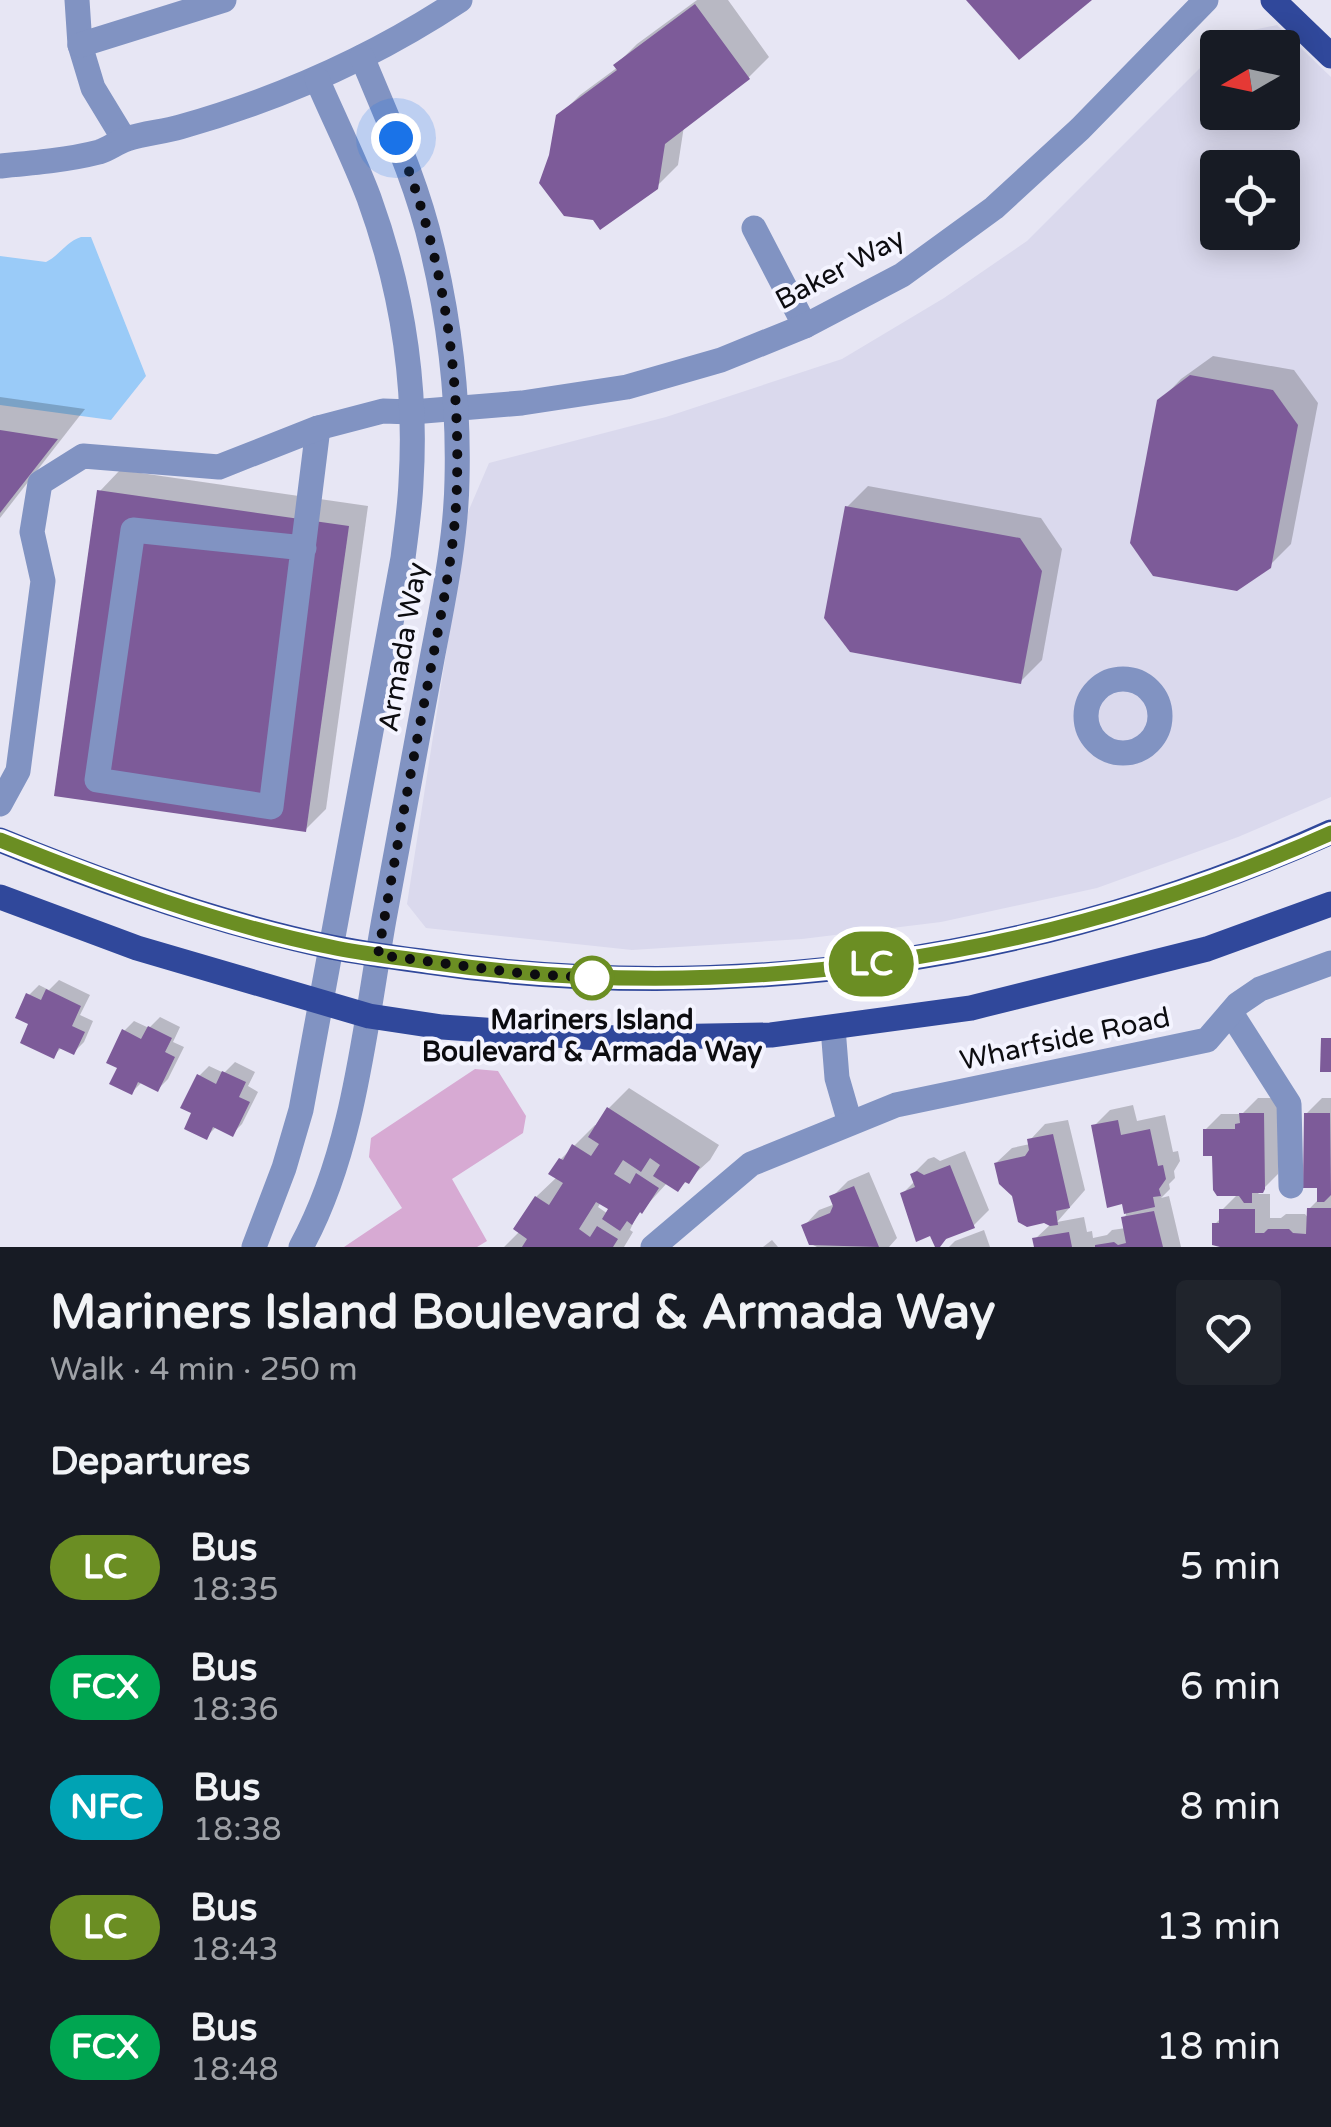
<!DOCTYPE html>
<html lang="en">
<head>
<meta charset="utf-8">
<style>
  :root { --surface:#171b24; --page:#20242c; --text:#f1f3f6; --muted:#9ea1a6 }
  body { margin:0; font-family:"Varela Round",sans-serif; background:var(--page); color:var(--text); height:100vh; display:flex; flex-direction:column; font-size:38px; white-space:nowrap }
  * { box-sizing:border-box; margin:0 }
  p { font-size:32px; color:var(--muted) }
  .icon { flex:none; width:55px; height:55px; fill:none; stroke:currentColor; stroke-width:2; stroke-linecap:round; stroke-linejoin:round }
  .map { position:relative; height:1247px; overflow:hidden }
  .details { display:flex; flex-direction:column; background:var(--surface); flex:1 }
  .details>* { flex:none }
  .badge { padding:0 20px; border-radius:32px; font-size:35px; line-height:65px }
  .needle { width:65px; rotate:261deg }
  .controls { position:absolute; left:1200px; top:30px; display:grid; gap:20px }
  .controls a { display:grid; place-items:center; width:100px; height:100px; border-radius:10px; background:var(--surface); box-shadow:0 5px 25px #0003; font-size:50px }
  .you { position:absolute; width:50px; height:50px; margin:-25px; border:8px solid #fff; border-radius:50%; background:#1a73e8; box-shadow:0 0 0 15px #1a73e833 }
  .map>.badge { position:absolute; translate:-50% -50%; box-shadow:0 0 0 5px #fff }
  h2 { padding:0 50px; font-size:38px; line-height:90px }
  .round { display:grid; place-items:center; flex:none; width:105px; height:105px; border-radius:10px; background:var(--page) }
  .head { display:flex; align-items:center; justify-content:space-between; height:170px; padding:0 50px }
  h1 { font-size:48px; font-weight:800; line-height:75px }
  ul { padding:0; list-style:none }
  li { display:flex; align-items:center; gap:30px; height:120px; padding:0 50px }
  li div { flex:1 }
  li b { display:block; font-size:38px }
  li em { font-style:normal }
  li .badge { min-width:110px; font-weight:700; text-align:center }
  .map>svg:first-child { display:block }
  .built { fill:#dad9ed; fill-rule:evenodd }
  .green { fill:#d7aad3 }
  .water { fill:#9acbf8 }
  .shadow { fill:#0003; fill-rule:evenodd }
  .building { fill:#7d5b99 }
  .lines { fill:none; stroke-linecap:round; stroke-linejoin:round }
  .minor { stroke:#8193c2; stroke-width:25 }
  .major { stroke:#30489b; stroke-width:25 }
  .line-casing { stroke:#fff; stroke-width:22 }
  .line { stroke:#6b8e23; stroke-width:15 }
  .walk { stroke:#0c0c10; stroke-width:10; stroke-dasharray:0 18 }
  .stop-dot { fill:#fff; stroke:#6b8e23; stroke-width:5 }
  .labels { text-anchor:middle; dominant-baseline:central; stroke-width:8; stroke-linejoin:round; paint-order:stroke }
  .street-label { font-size:28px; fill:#0c0c10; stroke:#f4f4ff }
  .stop-label { font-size:28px; font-weight:bold; fill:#0c0c10; stroke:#f4f4ff }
</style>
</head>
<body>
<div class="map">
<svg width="1331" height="1247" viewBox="0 0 1331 1247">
  <rect width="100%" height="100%" fill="#e7e6f4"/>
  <path class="built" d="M 1277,25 L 1331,77 L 1331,797 L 1238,837 L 1097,888 L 941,922 L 802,939 L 632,950 L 426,928 L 407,904 L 468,512 L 489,463 L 666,417 L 842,359 L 944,298 L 1027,241 L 1217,51 L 1218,112 L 1282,112 L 1282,48 L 1221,47 L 1234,34 ZM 1218,168 L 1282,168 L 1282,232 L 1218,232 Z"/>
  <polygon class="green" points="475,1069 498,1071 526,1116 523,1133 452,1179 487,1241 477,1247 344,1247 402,1208 369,1157 371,1138"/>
  <path class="water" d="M 81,237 L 91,237 L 146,376 L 111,420 L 0,405 L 0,256 L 46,262 C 59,256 67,241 81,237 Z"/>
  <g class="shadow">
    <polygon points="697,0 728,0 769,57 748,78 684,126 678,165 656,187 551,156 558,117 580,95 618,67 616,65 637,44"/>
    <polygon points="1213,356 1294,370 1318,403 1291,544 1269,566 1160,401 1181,379"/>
    <polygon points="0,397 85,409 0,518"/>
    <polygon points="120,470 368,506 326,809 305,830 100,491"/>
    <polygon points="868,486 1041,518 1062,549 1042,660 1021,681 847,507"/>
    <polygon points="59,980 90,995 80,1015 93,1021 84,1042 74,1052 62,1047 53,1056 32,1023 29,995 39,985 49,990"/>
    <polygon points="160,1017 180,1027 173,1042 184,1047 168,1079 158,1089 143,1081 132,1092 120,1067 124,1031 134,1021 149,1028"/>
    <polygon points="235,1062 255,1072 248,1086 258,1092 242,1124 232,1134 217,1126 206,1137 194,1112 199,1076 209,1066 224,1073"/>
    <path d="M 629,1088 L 719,1145 L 710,1160 L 678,1189 L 667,1183 L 636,1217 L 630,1230 L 633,1232 L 624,1247 L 504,1247 L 520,1231 L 536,1197 L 557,1177 L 561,1159 L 595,1125 L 597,1126 L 609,1108 ZM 601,1202 L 611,1209 L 608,1214 L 598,1207 Z"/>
    <polygon points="1258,1098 1279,1098 1278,1174 1258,1194 1270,1194 1270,1218 1281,1218 1286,1214 1305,1214 1309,1219 1309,1209 1319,1199 1306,1114 1322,1098 1331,1098 1331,1247 1222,1247 1215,1224 1222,1217 1222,1210 1239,1193 1215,1154 1205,1130 1221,1114 1242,1114"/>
    <polygon points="1133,1105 1137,1121 1165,1115 1173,1152 1178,1151 1180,1161 1174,1171 1175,1178 1169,1184 1170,1189 1161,1198 1169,1196 1181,1247 1037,1247 1035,1239 1051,1224 1014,1195 996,1163 1012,1148 1030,1144 1030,1140 1045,1124 1068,1120 1085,1190 1057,1222 1084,1217 1087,1232 1092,1231 1093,1238 1107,1235 1112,1230 1126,1228 1124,1218 1126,1215 1124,1201 1094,1126 1110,1110"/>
    <polygon points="965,1151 989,1210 973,1226 950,1235 941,1244 903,1193 915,1181 913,1174 928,1159 934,1157 940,1161"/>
    <polygon points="869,1172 897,1238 889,1247 817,1247 811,1244 804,1226 819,1210 835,1204 832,1197 848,1181"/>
    <polygon points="984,1230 990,1247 949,1247 955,1241"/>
    <polygon points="772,1240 778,1247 763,1247"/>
  </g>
  <g class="building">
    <polygon points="966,0 1092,0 1019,60"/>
    <polygon points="695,4 750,79 665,144 658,189 600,230 593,220 564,216 539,183 549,155 556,115 617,70 613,65"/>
    <polygon points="1190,375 1273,390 1298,425 1271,568 1237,591 1153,576 1130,543 1157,400"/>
    <polygon points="0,430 58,439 0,513"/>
    <polygon points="97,490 349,526 306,832 54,796"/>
    <polygon points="845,506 1020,538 1042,571 1021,684 850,652 824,618"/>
    <polygon points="46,989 81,1006 72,1026 85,1032 74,1055 59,1048 54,1059 20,1043 28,1024 15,1018 26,993 41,1000"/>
    <polygon points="148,1026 172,1038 165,1052 175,1057 158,1092 138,1082 132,1095 109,1084 117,1068 106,1063 122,1029 141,1039"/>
    <polygon points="1321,1038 1331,1038 1331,1072 1320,1072"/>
    <polygon points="222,1071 246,1082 239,1097 250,1102 233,1137 213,1127 207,1140 184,1129 191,1113 180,1108 197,1074 216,1084"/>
    <polygon points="607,1107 700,1167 689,1184 685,1182 678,1192 653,1176 660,1165 650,1158 641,1172 623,1160 614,1174 630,1184 636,1173 659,1188 642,1214 640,1212 632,1225 627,1221 620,1231 602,1219 608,1209 596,1202 579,1229 590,1237 597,1226 618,1239 613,1247 522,1247 527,1239 513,1229 535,1196 549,1205 563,1183 548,1174 559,1158 563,1160 572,1144 591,1156 599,1144 588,1137"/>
    <polygon points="1239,1113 1264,1113 1265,1189 1263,1193 1252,1193 1252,1203 1244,1203 1239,1196 1217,1196 1213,1190 1212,1156 1203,1156 1203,1129 1235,1129 1235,1124 1240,1123"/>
    <polygon points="1304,1113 1330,1113 1331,1195 1324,1202 1317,1202 1317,1188 1303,1188"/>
    <polygon points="1118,1120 1121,1135 1150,1129 1158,1166 1163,1165 1166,1179 1159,1189 1161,1196 1153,1197 1155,1207 1124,1214 1122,1204 1107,1208 1091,1125"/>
    <polygon points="1053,1134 1070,1208 1056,1211 1058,1225 1050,1226 1044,1223 1027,1227 1018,1222 1012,1196 999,1184 994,1163 1025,1156 1029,1150 1027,1139"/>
    <polygon points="950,1165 975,1228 946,1239 940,1247 935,1247 930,1236 916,1242 900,1193 915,1187 910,1174 917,1171 924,1175"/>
    <polygon points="854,1186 879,1247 809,1245 801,1225 830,1213 833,1206 829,1196"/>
    <polygon points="1307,1208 1331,1208 1331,1247 1220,1247 1212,1245 1212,1223 1219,1223 1219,1209 1255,1209 1255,1233 1264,1233 1268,1229 1289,1229 1293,1233 1306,1234"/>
    <polygon points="1154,1211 1163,1247 1095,1247 1095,1245 1114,1242 1118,1245 1126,1243 1121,1217"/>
    <polygon points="1069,1232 1072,1247 1034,1247 1032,1238"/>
  </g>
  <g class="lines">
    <g class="minor">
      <polyline points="77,0 80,45 93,88 124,139"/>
      <polyline points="80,45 224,0"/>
      <path d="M 0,166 C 33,163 68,160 99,152 C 109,149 117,142 127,139 C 144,133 163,132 180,127 C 279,99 374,57 460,0"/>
      <polyline points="754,228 805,326"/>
      <polyline points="304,548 133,530 97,780 271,807 318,428"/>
      <circle cx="1123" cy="716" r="37"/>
      <polyline points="0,804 18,771 43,581 32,532 40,483 83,456 219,467 318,428 383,411 412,412 522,403 627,387 721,360 805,326 902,275 994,208 1080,129 1206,0"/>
      <polyline points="1231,1013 1289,1104 1291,1186"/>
      <polyline points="833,1028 837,1078 850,1123"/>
      <path d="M 254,1247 L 284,1168 L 301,1110 L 403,558 C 406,533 410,508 411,482 C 417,386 402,289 369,198 C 354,158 334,119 317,79"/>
      <path d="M 301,1247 C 354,1151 365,1026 384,919 C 400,833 416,746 432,659 C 443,601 456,540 457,480 C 459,402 450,324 432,248 C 417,182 388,120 362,57"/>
      <polyline points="653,1247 751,1164 896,1105 1207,1040 1238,1004 1260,989 1331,963"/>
    </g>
    <g class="major">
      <polyline points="1273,0 1331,56"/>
      <path d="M 0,840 C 107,884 217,923 331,947 C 361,953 391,957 421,961 C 729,1007 1047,961 1331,832"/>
      <polyline points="0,897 137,948 369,1016 442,1027 599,1038 771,1035 971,1008 1207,949 1331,904"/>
    </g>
  </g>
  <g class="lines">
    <g class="line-casing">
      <path id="line" d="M 0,840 C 107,883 218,924 331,947 C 363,954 396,957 429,962 C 734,1006 1050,959 1331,833"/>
    </g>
    <use href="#line" class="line"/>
    <path class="walk" d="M 396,138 C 441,245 460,366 457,481 C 456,547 441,613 429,678 C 411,770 394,863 378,955 L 527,974 L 597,978 L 592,978"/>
  </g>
  <circle class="stop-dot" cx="592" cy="978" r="20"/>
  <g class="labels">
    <g class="street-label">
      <text transform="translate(840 269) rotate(-28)">Baker Way</text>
      <text transform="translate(403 647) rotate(-80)">Armada Way</text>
      <text transform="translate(1065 1039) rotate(-12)">Wharfside Road</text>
    </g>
    <g class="stop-label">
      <text x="592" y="1020">Mariners Island<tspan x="592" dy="32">Boulevard &amp; Armada Way</tspan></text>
    </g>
  </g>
</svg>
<div class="controls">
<a><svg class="needle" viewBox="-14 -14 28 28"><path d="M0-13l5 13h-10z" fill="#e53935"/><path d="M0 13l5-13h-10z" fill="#9ea1a6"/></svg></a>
<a><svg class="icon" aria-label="locate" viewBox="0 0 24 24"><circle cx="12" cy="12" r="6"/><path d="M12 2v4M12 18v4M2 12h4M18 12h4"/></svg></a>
</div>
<div class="you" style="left:396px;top:138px"></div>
<b class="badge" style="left:871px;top:964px;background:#6b8e23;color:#fff">LC</b>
</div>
<section class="details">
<div class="head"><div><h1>Mariners Island Boulevard &amp; Armada Way</h1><p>Walk · 4 min · 250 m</p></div><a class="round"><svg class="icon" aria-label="heart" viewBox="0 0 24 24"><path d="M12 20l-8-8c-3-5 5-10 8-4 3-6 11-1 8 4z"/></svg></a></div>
<h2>Departures</h2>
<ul>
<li><span class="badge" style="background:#6b8e23;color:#fff">LC</span><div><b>Bus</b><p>18:35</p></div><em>5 min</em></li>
<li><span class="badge" style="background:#00a651;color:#fff">FCX</span><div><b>Bus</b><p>18:36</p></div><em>6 min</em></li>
<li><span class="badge" style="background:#00a3b4;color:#fff">NFC</span><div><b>Bus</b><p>18:38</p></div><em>8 min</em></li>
<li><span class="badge" style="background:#6b8e23;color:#fff">LC</span><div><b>Bus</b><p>18:43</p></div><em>13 min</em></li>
<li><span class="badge" style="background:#00a651;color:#fff">FCX</span><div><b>Bus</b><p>18:48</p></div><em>18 min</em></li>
</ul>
</section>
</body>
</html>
